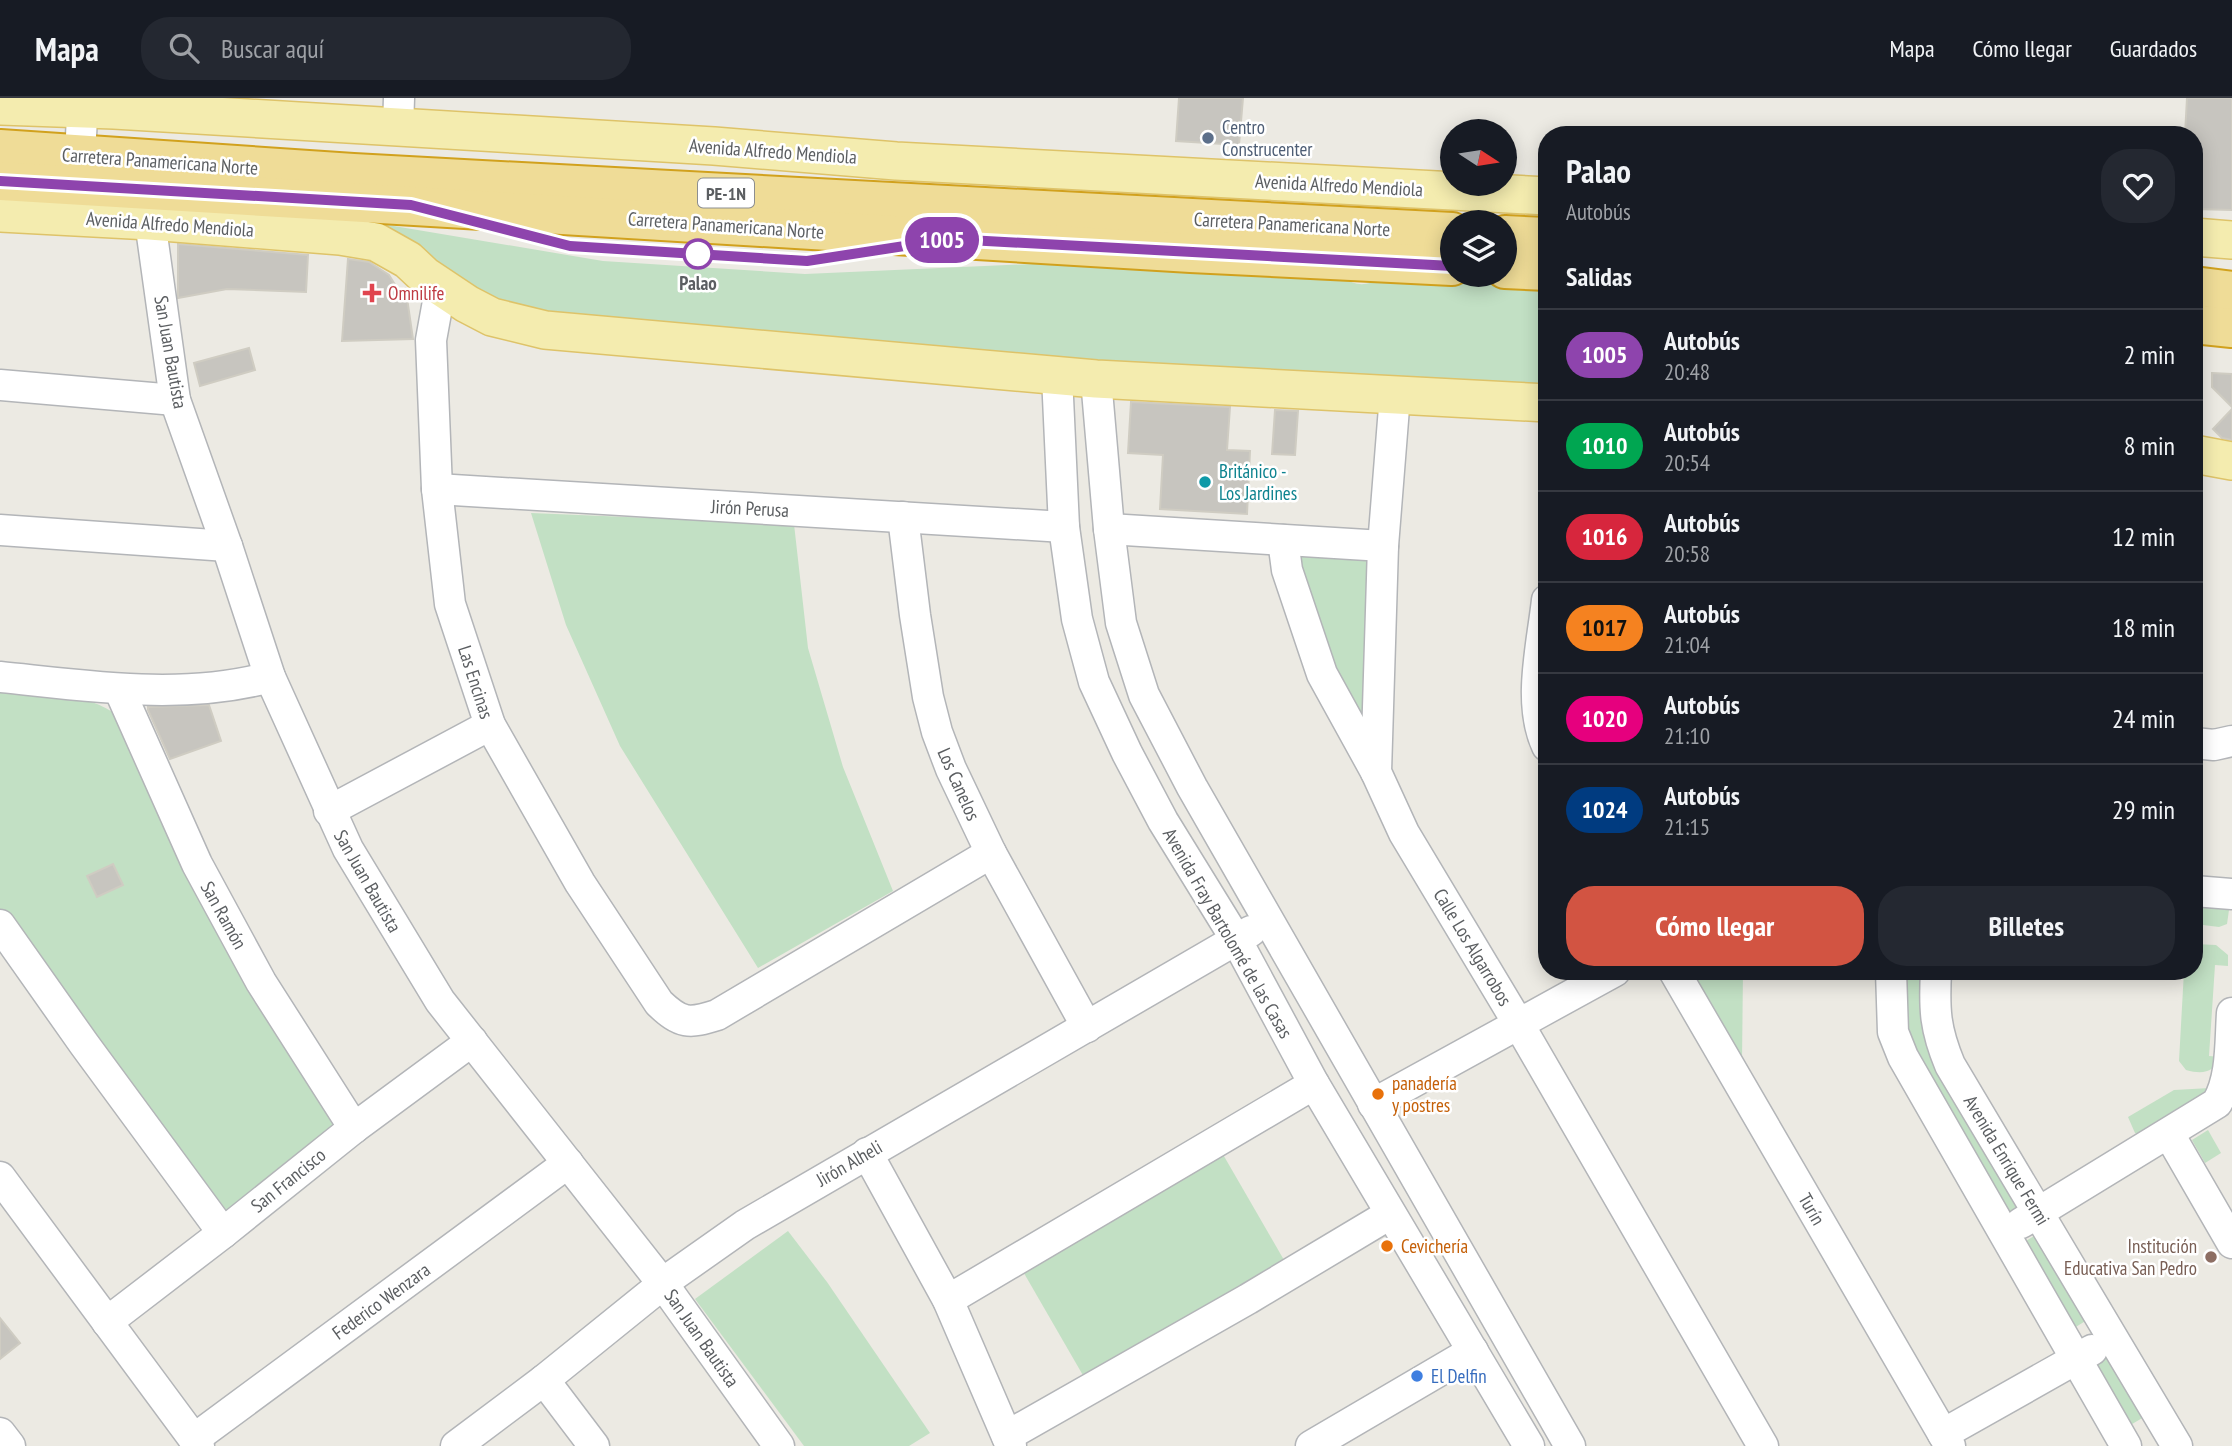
<!DOCTYPE html>
<html lang="es">
<head>
<meta charset="utf-8">
<style>
  :root { --surface:#171b24; --page:#242831; --text:#f1f3f6; --muted:#9ea1a6; --line:#363941; --accent:#d25442 }
  body { margin:0; font-family:"PT Sans Narrow",sans-serif; background:var(--page); color:var(--text); height:100vh; display:flex; flex-direction:column; font-size:26px; white-space:nowrap }
  * { box-sizing:border-box; margin:0 }
  p { font-size:23px; color:var(--muted) }
  .icon { flex:none; width:38px; height:38px; fill:none; stroke:currentColor; stroke-width:2; stroke-linecap:round; stroke-linejoin:round }
  .map { position:relative; flex:1; overflow:hidden }
  .drawer { position:absolute; left:1538px; top:28px; width:665px; height:854px; display:flex; flex-direction:column; background:var(--surface); border-radius:28px; box-shadow:0 4px 18px #0003 }
  .drawer>* { flex:none }
  .badge { padding:0 14px; border-radius:23px; font-size:24px; line-height:46px }
  .needle { width:46px; rotate:102deg }
  .buttons { position:absolute; left:1440px; top:21px; display:grid; gap:14px }
  .buttons a { display:grid; place-items:center; width:77px; height:77px; border-radius:50%; background:var(--surface); box-shadow:0 4px 18px #0003; font-size:35px }
  .map>.badge { position:absolute; translate:-50% -50%; box-shadow:0 0 0 4px #fff }
  h2 { padding:0 28px; font-size:26px; line-height:63px }
  .round { display:grid; place-items:center; flex:none; width:74px; height:74px; border-radius:28px; background:var(--page) }
  .overview { display:flex; align-items:center; justify-content:space-between; height:119px; padding:0 28px }
  h1 { font-size:33px; font-weight:700; line-height:52px }
  .button { display:flex; gap:14px; margin-top:auto; padding:14px 28px }
  .button a { flex:1; height:80px; border-radius:28px; background:var(--accent); color:#fff; font-size:28px; font-weight:700; line-height:80px; text-align:center }
  .button a+a { background:var(--page); color:var(--text) }
  ul { padding:0; list-style:none }
  li { display:flex; align-items:center; gap:21px; height:91px; padding:0 28px; border-top:2px solid var(--line) }
  li div { flex:1 }
  li b { display:block; font-size:26px }
  li em { font-style:normal }
  li .badge { min-width:77px; font-weight:700; text-align:center }
  header { display:flex; align-items:center; gap:42px; box-sizing:border-box; height:98px; padding:0 35px; background:var(--surface); border-bottom:2px solid var(--line) }
  header strong { font-size:33px }
  nav { display:flex; gap:38px; margin-inline-start:auto; font-size:24px }
  .search { width:490px; height:63px; background:var(--page); display:flex; align-items:center; gap:18px; box-sizing:border-box; padding:0 24px; border-radius:28px; color:var(--muted); font-size:26px }
  .map>svg:first-child { display:block }
  .green { fill:#c2e0c4 }
  .building { fill:#c7c5bf; stroke:#cfccc2; stroke-width:2 }
  .lines { fill:none; stroke-linecap:round; stroke-linejoin:round }
  .minor-casing { stroke:#b3b5b8; stroke-width:33 }
  .major-casing { stroke:#dec369; stroke-width:40 }
  .highway-casing { stroke:#d1a11d; stroke-width:42 }
  .minor { stroke:#fff; stroke-width:30 }
  .major { stroke:#f4ecaf; stroke-width:37 }
  .highway { stroke:#efdc97; stroke-width:38 }
  .line-casing { stroke:#fff; stroke-width:16 }
  .line { stroke:#8e44ad; stroke-width:10 }
  .service-dot { fill:#5c6f8a; stroke:#fff; stroke-width:2.5 }
  .stop-dot { fill:#fff; stroke:#8e44ad; stroke-width:3.5 }
  .health-dot { fill:#e0444e; stroke:#fff; stroke-width:2.5 }
  .culture-dot { fill:#0f9aa8; stroke:#fff; stroke-width:2.5 }
  .food-dot { fill:#e8710a; stroke:#fff; stroke-width:2.5 }
  .education-dot { fill:#8d6e63; stroke:#fff; stroke-width:2.5 }
  .shop-dot { fill:#3f7fe0; stroke:#fff; stroke-width:2.5 }
  .labels { text-anchor:middle; dominant-baseline:central; stroke-width:5; stroke-linejoin:round; paint-order:stroke }
  .shield { fill:#fff; stroke:#8c8e90; stroke-width:2 }
  .shield-label { font-size:18px; font-weight:bold; fill:#5b5e61 }
  .service-label { font-size:19px; fill:#4e5e75; stroke:#fff; text-anchor:start }
  .street-label { font-size:19px; fill:#5b5e61; stroke:#fff }
  .stop-label { font-size:19px; font-weight:bold; fill:#5b5e61; stroke:#fff }
  .health-label { font-size:19px; fill:#be3a42; stroke:#fff; text-anchor:start }
  .culture-label { font-size:19px; fill:#0d838f; stroke:#fff; text-anchor:start }
  .food-label { font-size:19px; fill:#c56008; stroke:#fff; text-anchor:start }
  .education-label { font-size:19px; fill:#785e54; stroke:#fff; text-anchor:end }
  .shop-label { font-size:19px; fill:#366cbe; stroke:#fff; text-anchor:start }
</style>
</head>
<body>
<header>
<strong>Mapa</strong>
<div class="search"><svg class="icon" aria-label="search" viewBox="0 0 24 24"><circle cx="10" cy="10" r="6"/><path d="M15 15l6 6"/></svg>Buscar aquí</div>
<nav><a>Mapa</a><a>Cómo llegar</a><a>Guardados</a></nav>
</header>
<div class="map">
<svg width="2232" height="1348" viewBox="0 0 2232 1348">
  <rect width="100%" height="100%" fill="#eceae3"/>
  <g class="green">
    <path d="M 370,124 L 603,163 L 805,176 L 1054,165 L 1344,180 C 1354,188 1368,188 1379,181 L 1547,190 L 1547,296 L 627,237 L 494,208 Z"/>
    <polygon points="531,415 794,426 808,550 843,669 893,793 758,870 620,648 566,527"/>
    <polygon points="1296,455 1372,457 1371,617 1353,621"/>
    <path d="M 0,593 C 44,596 83,592 120,619 L 341,1024 L 227,1113 L 0,812 Z"/>
    <polygon points="2194,805 2225,808 2229,812 2227,826 2219,829 2195,826"/>
    <path d="M 2195,846 L 2216,847 L 2228,857 L 2228,868 L 2215,867 L 2209,958 L 2222,959 C 2213,974 2204,977 2186,972 L 2179,963 L 2184,873 L 2194,873 Z"/>
    <polygon points="1690,873 1743,873 1742,964"/>
    <polygon points="1899,873 1924,873 2023,1106 2005,1121 1905,942"/>
    <polygon points="2210,990 2213,995 2144,1039 2135,1035 2128,1019 2174,992"/>
    <polygon points="2208,1032 2221,1055 2205,1065 2192,1042"/>
    <polygon points="1221,1053 1288,1169 1088,1286 1021,1170"/>
    <polygon points="788,1133 827,1184 930,1335 909,1348 804,1348 695,1201"/>
    <polygon points="2037,1136 2087,1222 2071,1232 2021,1146"/>
    <polygon points="2105,1252 2144,1319 2127,1329 2089,1262"/>
  </g>
  <g class="building">
    <polygon points="1179,0 1243,0 1239,47 1176,43"/>
    <polygon points="2187,0 2232,0 2232,112 2194,111 2194,37 2185,37"/>
    <polygon points="178,146 308,157 306,194 227,191 178,200"/>
    <polygon points="348,161 369,164 389,177 397,190 399,199 407,200 413,241 342,243"/>
    <polygon points="249,250 255,272 200,288 194,265"/>
    <polygon points="2212,275 2232,276 2232,309 2212,289"/>
    <polygon points="1131,304 1230,309 1227,352 1250,353 1247,416 1160,411 1163,357 1128,355"/>
    <polygon points="2232,311 2232,342 2222,340 2213,331"/>
    <polygon points="1275,312 1298,313 1295,357 1272,356"/>
    <polygon points="209,607 221,643 170,661 148,612 148,609"/>
    <polygon points="113,766 123,787 97,799 87,778"/>
    <polygon points="0,1220 20,1245 0,1261"/>
  </g>
  <g class="lines">
    <g class="minor-casing">
      <g id="minor">
        <polyline points="398,30 399,0"/>
        <polyline points="80,57 83,0"/>
        <polyline points="150,123 175,302 227,448 270,579 348,751 440,903 663,1186 779,1348"/>
        <path d="M 441,187 L 431,242 L 437,391 L 450,506 L 490,627 L 580,785 L 659,905 C 681,926 689,926 717,917 L 991,755"/>
        <polyline points="1057,278 1064,429 1077,521 1094,584 1127,655 1163,723 1237,843 1314,986 1529,1348"/>
        <polyline points="1096,281 1109,431 1121,525 1144,597 1192,689 1570,1348"/>
        <polyline points="0,287 175,302"/>
        <polyline points="1395,297 1383,448 1376,674 1404,735 1518,925 1763,1348"/>
        <polyline points="437,391 1064,429"/>
        <polyline points="903,419 915,517 928,599 937,634 951,671 991,755 1087,929"/>
        <polyline points="1109,431 1383,448"/>
        <polyline points="0,432 227,448"/>
        <polyline points="1283,442 1287,472 1322,576 1376,674"/>
        <path d="M 1547,502 C 1542,548 1527,605 1547,648"/>
        <path d="M 0,579 C 88,588 183,603 270,579"/>
        <polyline points="119,591 197,766 261,884 354,1030"/>
        <polyline points="2194,645 2214,647 2232,643"/>
        <polyline points="329,713 490,627"/>
        <polyline points="2194,793 2232,796"/>
        <polyline points="0,827 84,946 223,1135"/>
        <polyline points="1674,873 1950,1348"/>
        <polyline points="1891,873 1893,934 1903,959 2126,1348"/>
        <path d="M 1936,873 C 1934,912 1935,931 1950,967 L 2177,1348"/>
        <polyline points="1373,1006 1615,873"/>
        <polyline points="2169,1036 2232,1145"/>
        <polyline points="867,1055 948,1202 1011,1348"/>
        <polyline points="0,1079 199,1348"/>
        <path d="M 2021,1125 L 2217,1005 C 2232,979 2230,945 2232,915"/>
        <polyline points="948,1202 1314,986"/>
        <polyline points="107,1224 223,1135 354,1030 472,943"/>
        <polyline points="544,1282 594,1348"/>
        <polyline points="0,1335 10,1348"/>
        <polyline points="1943,1336 2092,1252"/>
        <polyline points="1007,1338 1248,1201 1390,1116"/>
        <polyline points="194,1341 568,1065"/>
        <polyline points="456,1348 544,1282 674,1177 745,1127 1251,833"/>
        <polyline points="1311,1348 1473,1253"/>
      </g>
    </g>
    <g class="major-casing">
      <g id="major">
        <polyline points="0,8 114,12 714,48 896,63 1547,98"/>
        <polyline points="0,115 150,123 340,138 376,144 408,162 425,178 467,206 492,219 545,232 1096,281 1547,305"/>
        <polyline points="2194,139 2232,142"/>
        <polyline points="2194,356 2232,363"/>
      </g>
    </g>
    <g class="highway-casing">
      <g id="highway">
        <polyline points="0,51 353,75 1452,134"/>
        <polyline points="0,83 1191,155 1452,168"/>
        <polyline points="1505,137 1547,139"/>
        <polyline points="1505,171 1547,173"/>
        <polyline points="2194,188 2232,193"/>
        <polyline points="2194,226 2232,230"/>
      </g>
    </g>
    <use href="#minor" class="minor"/>
    <use href="#major" class="major"/>
    <use href="#highway" class="highway"/>
  </g>
  <g class="lines">
    <g class="line-casing">
      <polyline id="line" points="0,83 411,107 570,148 807,163 950,141 1452,168"/>
    </g>
    <use href="#line" class="line"/>
  </g>
  <circle class="service-dot" cx="1208" cy="40" r="7"/>
  <circle class="stop-dot" cx="698" cy="156" r="14"/>
  <path class="health-dot" d="M368.5 184.5h7v7h7v7h-7v7h-7v-7h-7v-7h7z"/>
  <circle class="culture-dot" cx="1205" cy="384" r="7"/>
  <g class="food-dot">
    <circle cx="1378" cy="996" r="7"/>
    <circle cx="1387" cy="1148" r="7"/>
  </g>
  <circle class="education-dot" cx="2211" cy="1159" r="7"/>
  <circle class="shop-dot" cx="1417" cy="1278" r="7"/>
  <g class="labels">
    <rect class="shield" x="698" y="80.5" width="56" height="29" rx="5"/>
    <g class="shield-label">
      <text x="726" y="95">PE-1N</text>
    </g>
    <g class="service-label">
      <text x="1222" y="29">Centro<tspan x="1222" dy="22">Construcenter</tspan></text>
    </g>
    <g class="street-label">
      <text transform="translate(773 53) rotate(4)">Avenida Alfredo Mendiola</text>
      <text transform="translate(160 63) rotate(4)">Carretera Panamericana Norte</text>
      <text transform="translate(1339 87) rotate(3)">Avenida Alfredo Mendiola</text>
      <text transform="translate(170 126) rotate(4)">Avenida Alfredo Mendiola</text>
      <text transform="translate(1292 126) rotate(3)">Carretera Panamericana Norte</text>
      <text transform="translate(726 127) rotate(4)">Carretera Panamericana Norte</text>
      <text transform="translate(171 254) rotate(80)">San Juan Bautista</text>
      <text transform="translate(750 410) rotate(3)">Jirón Perusa</text>
      <text transform="translate(476 584) rotate(72)">Las Encinas</text>
      <text transform="translate(959 686) rotate(66)">Los Canelos</text>
      <text transform="translate(368 783) rotate(60)">San Juan Bautista</text>
      <text transform="translate(224 817) rotate(61)">San Ramón</text>
      <text transform="translate(1228 835) rotate(60)">Avenida Fray Bartolomé de las Casas</text>
      <text transform="translate(1473 849) rotate(59)">Calle Los Algarrobos</text>
      <text transform="translate(2007 1062) rotate(59)">Avenida Enrique Fermi</text>
      <text transform="translate(849 1065) rotate(-30)">Jirón Alheli</text>
      <text transform="translate(288 1082) rotate(-39)">San Francisco</text>
      <text transform="translate(1812 1111) rotate(60)">Turín</text>
      <text transform="translate(381 1203) rotate(-36)">Federico Wenzara</text>
      <text transform="translate(702 1240) rotate(55)">San Juan Bautista</text>
    </g>
    <g class="stop-label">
      <text x="698" y="185">Palao</text>
    </g>
    <g class="health-label">
      <text x="388" y="195">Omnilife</text>
    </g>
    <g class="culture-label">
      <text x="1219" y="373">Británico -<tspan x="1219" dy="22">Los Jardines</tspan></text>
    </g>
    <g class="food-label">
      <text x="1392" y="985">panadería<tspan x="1392" dy="22">y postres</tspan></text>
      <text x="1401" y="1148">Cevichería</text>
    </g>
    <g class="education-label">
      <text x="2197" y="1148">Institución<tspan x="2197" dy="22">Educativa San Pedro</tspan></text>
    </g>
    <g class="shop-label">
      <text x="1431" y="1278">El Delfin</text>
    </g>
  </g>
</svg>
<div class="buttons">
<a><svg class="needle" viewBox="-14 -14 28 28"><path d="M0-13l5 13h-10z" fill="#e53935"/><path d="M0 13l5-13h-10z" fill="#9ea1a6"/></svg></a>
<a><svg class="icon" aria-label="layers" viewBox="0 0 24 24"><path d="M12 4l9 5-9 5-9-5zM3 14l9 5 9-5"/></svg></a>
</div>
<b class="badge" style="left:942px;top:142px;background:#8e44ad;color:#fff">1005</b>
<section class="drawer">
<div class="overview"><div><h1>Palao</h1><p>Autobús</p></div><a class="round"><svg class="icon" aria-label="heart" viewBox="0 0 24 24"><path d="M12 20l-8-8c-3-5 5-10 8-4 3-6 11-1 8 4z"/></svg></a></div>
<h2>Salidas</h2>
<ul>
<li><span class="badge" style="background:#8e44ad;color:#fff">1005</span><div><b>Autobús</b><p>20:48</p></div><em>2 min</em></li>
<li><span class="badge" style="background:#00a651;color:#fff">1010</span><div><b>Autobús</b><p>20:54</p></div><em>8 min</em></li>
<li><span class="badge" style="background:#d7263d;color:#fff">1016</span><div><b>Autobús</b><p>20:58</p></div><em>12 min</em></li>
<li><span class="badge" style="background:#f58220;color:#111">1017</span><div><b>Autobús</b><p>21:04</p></div><em>18 min</em></li>
<li><span class="badge" style="background:#e6007e;color:#fff">1020</span><div><b>Autobús</b><p>21:10</p></div><em>24 min</em></li>
<li><span class="badge" style="background:#003b80;color:#fff">1024</span><div><b>Autobús</b><p>21:15</p></div><em>29 min</em></li>
</ul>
<div class="button"><a>Cómo llegar</a><a>Billetes</a></div>
</section>
</div>
</body>
</html>
